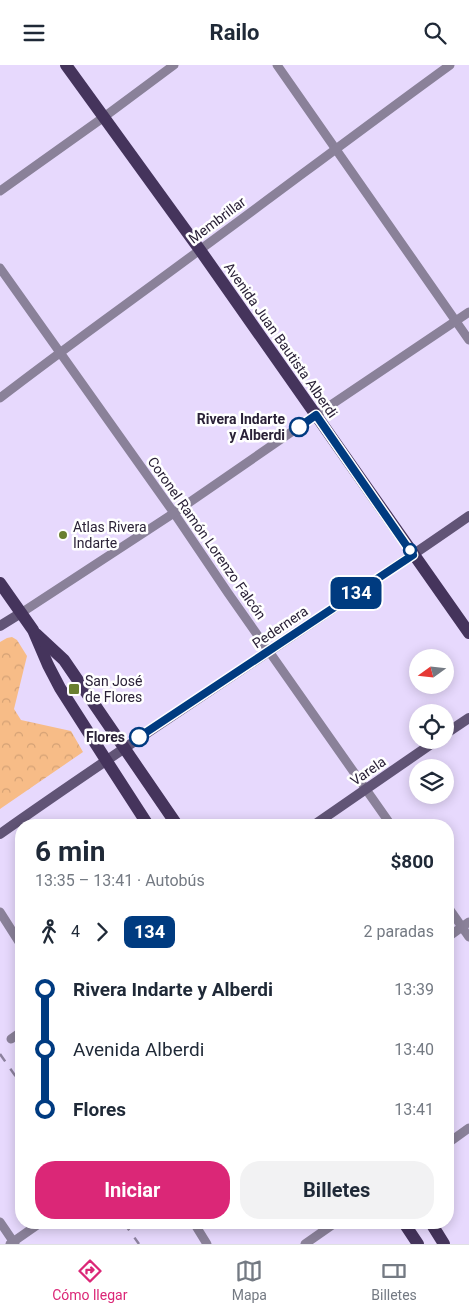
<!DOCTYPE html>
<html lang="es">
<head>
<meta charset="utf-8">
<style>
  :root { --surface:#fff; --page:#f2f2f3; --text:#1f2937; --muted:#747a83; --line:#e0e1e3; --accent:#db2777 }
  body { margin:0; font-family:Roboto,sans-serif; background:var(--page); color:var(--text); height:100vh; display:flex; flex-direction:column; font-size:19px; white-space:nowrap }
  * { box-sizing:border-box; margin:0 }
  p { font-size:16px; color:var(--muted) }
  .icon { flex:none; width:28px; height:28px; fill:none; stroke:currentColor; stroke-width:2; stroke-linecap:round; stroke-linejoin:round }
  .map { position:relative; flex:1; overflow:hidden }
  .sheet { position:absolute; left:15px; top:754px; width:439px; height:410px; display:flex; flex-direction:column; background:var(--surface); border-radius:20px; box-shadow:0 2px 12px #0003 }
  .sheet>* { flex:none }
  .badge { padding:0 10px; border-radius:8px; font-size:18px; line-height:32px }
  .needle { width:32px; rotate:255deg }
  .tools { position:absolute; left:409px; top:584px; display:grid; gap:10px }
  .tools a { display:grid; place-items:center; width:45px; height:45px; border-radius:50%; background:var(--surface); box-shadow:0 2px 12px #0003; font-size:25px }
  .map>.badge { position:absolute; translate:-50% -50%; box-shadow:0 0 0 2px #fff }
  .legs { display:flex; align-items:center; gap:8px; height:55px; padding:0 20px; font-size:16px }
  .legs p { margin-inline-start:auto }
  .summary { display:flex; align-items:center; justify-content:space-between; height:85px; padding:0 20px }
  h1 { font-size:28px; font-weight:700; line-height:38px }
  .action { display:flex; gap:10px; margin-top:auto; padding:10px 20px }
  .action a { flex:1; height:58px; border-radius:20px; background:var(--accent); color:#fff; font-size:20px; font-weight:700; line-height:58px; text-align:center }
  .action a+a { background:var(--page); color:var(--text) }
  ul { padding:0 20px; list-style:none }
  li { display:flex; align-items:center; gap:18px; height:60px; font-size:19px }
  li i { display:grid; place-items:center; width:8px; height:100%; margin:0 6px; background:currentColor }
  li i::after { content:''; width:12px; height:12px; margin:-6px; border:4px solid; border-radius:50%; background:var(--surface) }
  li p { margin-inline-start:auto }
  li:first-child i { background:linear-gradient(#0000 50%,currentColor 0) }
  li:last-child i { background:linear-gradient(currentColor 50%,#0000 0) }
  header { display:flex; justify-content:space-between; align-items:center; height:65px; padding:0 20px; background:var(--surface); font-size:22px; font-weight:700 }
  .menu { display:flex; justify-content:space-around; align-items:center; height:70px; border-top:1px solid var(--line); background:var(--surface); font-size:14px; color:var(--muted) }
  .menu a { display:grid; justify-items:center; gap:2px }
  .menu .current { color:var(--accent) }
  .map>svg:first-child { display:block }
  .park { fill:url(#park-crowns) }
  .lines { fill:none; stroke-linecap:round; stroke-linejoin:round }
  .street { stroke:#8a8199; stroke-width:9 }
  .secondary { stroke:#615476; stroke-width:10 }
  .primary { stroke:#45345c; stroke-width:12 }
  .rail { stroke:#8c819e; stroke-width:2.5; stroke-dasharray:9 9; stroke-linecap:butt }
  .line-1-casing { stroke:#fff; stroke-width:11 }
  .line-1 { stroke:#003b80; stroke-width:8 }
  .stop-1-dot { fill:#fff; stroke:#003b80; stroke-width:2.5 }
  .poi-dot { fill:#6a7f30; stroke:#fff; stroke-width:2 }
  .labels { text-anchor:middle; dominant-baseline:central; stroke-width:5; stroke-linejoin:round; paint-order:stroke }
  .street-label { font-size:14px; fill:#2b2238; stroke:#fff }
  .stop-label { font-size:14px; font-weight:bold; fill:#2b2238; stroke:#fff; text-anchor:end }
  .poi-label { font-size:14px; fill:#2b2238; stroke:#fff; text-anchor:start }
</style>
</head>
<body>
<header><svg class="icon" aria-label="menu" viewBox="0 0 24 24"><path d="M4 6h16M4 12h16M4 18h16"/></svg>Railo<svg class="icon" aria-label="search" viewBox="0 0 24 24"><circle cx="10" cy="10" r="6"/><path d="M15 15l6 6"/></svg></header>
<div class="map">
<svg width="469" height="1179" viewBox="0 0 469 1179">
  <defs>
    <pattern id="park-crowns" width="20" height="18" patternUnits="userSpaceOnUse" patternTransform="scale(1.25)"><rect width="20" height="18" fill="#f7bc87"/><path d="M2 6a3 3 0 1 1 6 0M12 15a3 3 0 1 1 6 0" fill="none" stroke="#d4a175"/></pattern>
  </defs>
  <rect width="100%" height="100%" fill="#e7d9fd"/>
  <polygon class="park" points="12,572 17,575 27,591 14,644 21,655 71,666 83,687 0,744 0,577 7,573"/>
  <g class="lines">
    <g class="street">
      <polyline points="277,0 469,275"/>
      <polyline points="0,126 104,52 174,0"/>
      <polyline points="0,203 174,448 228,528 391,760"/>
      <path d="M 0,333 C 66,282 134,234 201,184 C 284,123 366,61 450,0"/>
      <polyline points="21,548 174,448 316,350 469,247"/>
      <polyline points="448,842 469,872"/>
      <polyline points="0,847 21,880"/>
      <polyline points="448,872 469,857"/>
      <polyline points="11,974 21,967"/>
      <polyline points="448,1078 469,1063"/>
      <polyline points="0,1157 15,1179"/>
      <polyline points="194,1158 207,1179"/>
      <polyline points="10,1179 40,1158"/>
      <polyline points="305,1179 335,1158"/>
    </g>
    <g class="secondary">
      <polyline points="0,561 21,548"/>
      <polyline points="445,669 469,653"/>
      <polyline points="314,760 437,675"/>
      <path d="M 0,769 C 154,660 314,559 469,451"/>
    </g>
    <g class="primary">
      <polyline points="66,0 200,185 469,568"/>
      <polyline points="0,518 33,565 48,600 60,623 106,695 148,760"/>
      <polyline points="36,569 64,595 177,760"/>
      <polyline points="404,1158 418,1179"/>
      <polyline points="431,1158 444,1179"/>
    </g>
    <g class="rail">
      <polyline points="0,989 21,1019"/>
      <polyline points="124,1158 139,1179"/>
    </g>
  </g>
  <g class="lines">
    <g class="line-1-casing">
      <polyline id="line-1" points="139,672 413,490 316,350 299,362"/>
    </g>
    <use href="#line-1" class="line-1"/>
  </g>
  <g class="stop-1-dot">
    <circle cx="299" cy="362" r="9"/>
    <circle cx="410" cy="485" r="6"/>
    <circle cx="139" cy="672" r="9"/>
  </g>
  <g class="poi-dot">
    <circle cx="63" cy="470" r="5"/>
    <rect x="68" y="618" width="12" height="12" rx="2.5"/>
  </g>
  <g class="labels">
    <g class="street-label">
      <text transform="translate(217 155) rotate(-37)">Membrillar</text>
      <text transform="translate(281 275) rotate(55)">Avenida Juan Bautista Alberdi</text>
      <text transform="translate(207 473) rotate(55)">Coronel Ramón Lorenzo Falcón</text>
      <text transform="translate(280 562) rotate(-34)">Pedernera</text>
      <text transform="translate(368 706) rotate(-35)">Varela</text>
    </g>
    <g class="stop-label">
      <text x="285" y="354">Rivera Indarte<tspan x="285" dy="16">y Alberdi</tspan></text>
      <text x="125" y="672">Flores</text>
    </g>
    <g class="poi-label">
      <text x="73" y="462">Atlas Rivera<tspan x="73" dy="16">Indarte</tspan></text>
      <text x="85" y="616">San José<tspan x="85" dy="16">de Flores</tspan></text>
    </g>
  </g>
</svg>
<div class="tools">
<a><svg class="needle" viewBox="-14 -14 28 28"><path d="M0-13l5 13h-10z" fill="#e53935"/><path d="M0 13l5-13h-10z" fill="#747a83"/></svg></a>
<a><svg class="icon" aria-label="locate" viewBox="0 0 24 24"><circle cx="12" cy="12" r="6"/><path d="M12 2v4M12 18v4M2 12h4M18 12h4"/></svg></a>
<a><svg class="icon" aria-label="layers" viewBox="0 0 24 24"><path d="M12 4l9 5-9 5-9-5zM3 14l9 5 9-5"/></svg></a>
</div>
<b class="badge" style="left:356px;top:528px;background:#003b80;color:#fff">134</b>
<section class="sheet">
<div class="summary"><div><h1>6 min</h1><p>13:35 – 13:41 · Autobús</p></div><b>$800</b></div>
<div class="legs"><svg class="icon" aria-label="walk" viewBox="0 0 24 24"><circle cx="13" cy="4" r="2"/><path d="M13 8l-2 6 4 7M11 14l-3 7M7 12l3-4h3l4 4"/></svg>4<svg class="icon" aria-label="forward" viewBox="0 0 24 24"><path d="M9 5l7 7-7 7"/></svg><b class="badge" style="background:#003b80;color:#fff">134</b><p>2 paradas</p></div>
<ul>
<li><i style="color:#003b80"></i><b>Rivera Indarte y Alberdi</b><p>13:39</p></li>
<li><i style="color:#003b80"></i><span>Avenida Alberdi</span><p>13:40</p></li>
<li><i style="color:#003b80"></i><b>Flores</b><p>13:41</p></li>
</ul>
<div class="action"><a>Iniciar</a><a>Billetes</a></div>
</section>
</div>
<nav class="menu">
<a class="current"><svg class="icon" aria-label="directions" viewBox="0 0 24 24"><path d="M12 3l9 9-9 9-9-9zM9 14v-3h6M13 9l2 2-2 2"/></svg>Cómo llegar</a>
<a><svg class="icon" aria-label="map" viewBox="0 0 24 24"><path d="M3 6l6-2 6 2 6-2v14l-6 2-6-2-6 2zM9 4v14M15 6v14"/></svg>Mapa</a>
<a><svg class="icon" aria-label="tickets" viewBox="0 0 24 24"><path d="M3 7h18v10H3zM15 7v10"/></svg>Billetes</a>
</nav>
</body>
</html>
